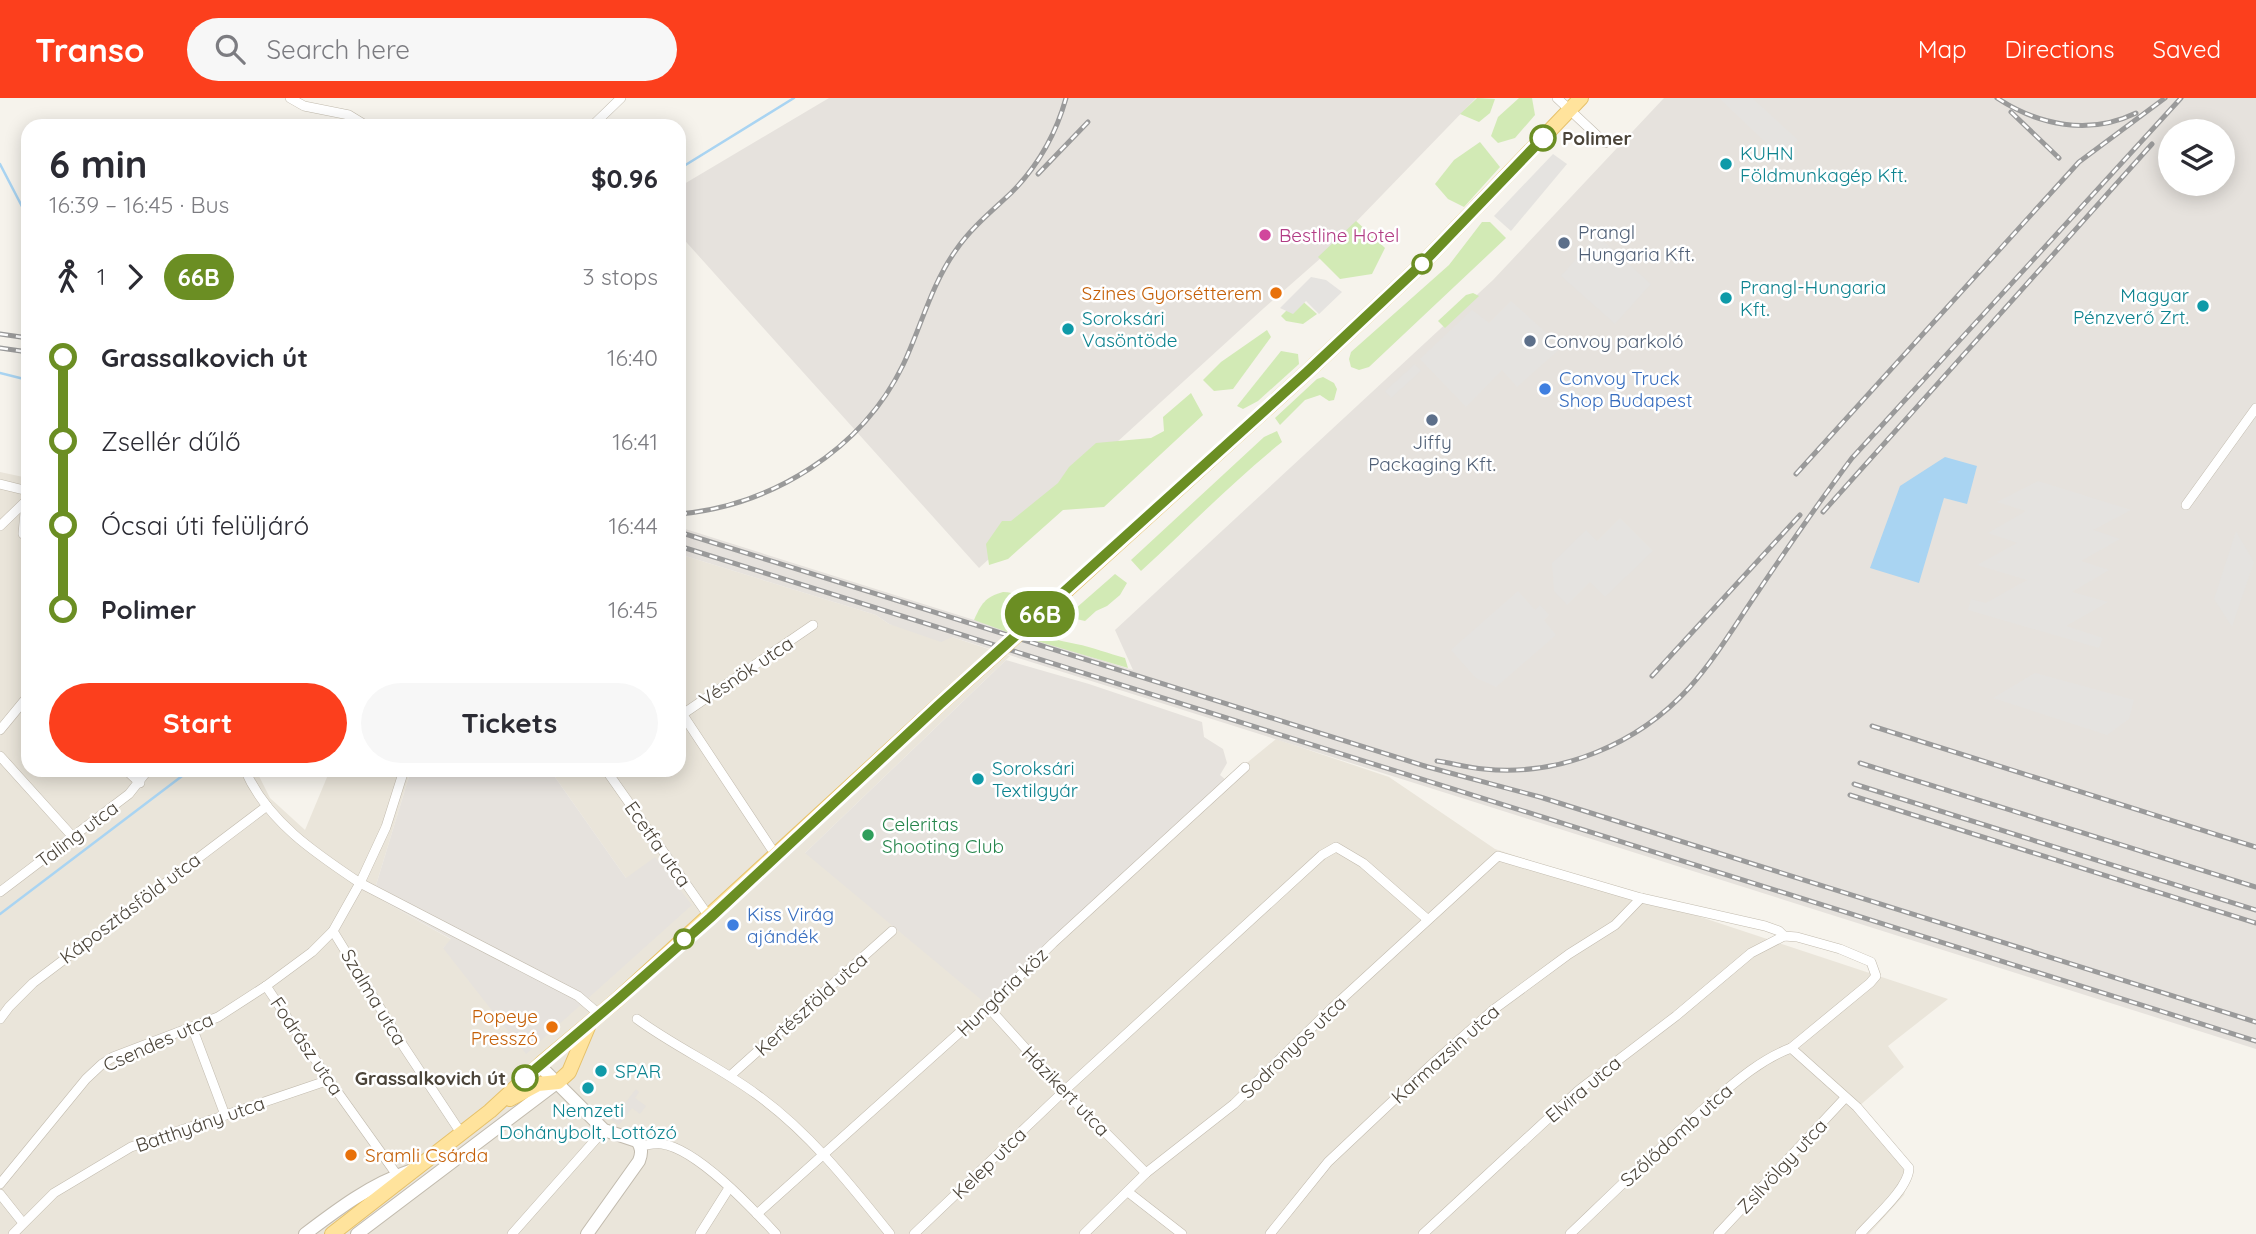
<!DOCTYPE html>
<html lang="en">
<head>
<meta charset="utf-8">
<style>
  :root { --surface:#fff; --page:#f7f7f7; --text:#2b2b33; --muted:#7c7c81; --accent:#fc3f1d }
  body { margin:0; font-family:Quicksand,sans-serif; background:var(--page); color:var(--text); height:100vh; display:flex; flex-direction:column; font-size:26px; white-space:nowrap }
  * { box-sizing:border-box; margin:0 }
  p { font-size:23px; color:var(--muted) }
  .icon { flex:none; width:38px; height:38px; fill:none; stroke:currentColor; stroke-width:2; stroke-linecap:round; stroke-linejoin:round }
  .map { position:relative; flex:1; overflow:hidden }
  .side { position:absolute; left:21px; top:21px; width:665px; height:658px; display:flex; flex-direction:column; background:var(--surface); border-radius:21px; box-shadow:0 4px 18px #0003 }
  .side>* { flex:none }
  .badge { padding:0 14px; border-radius:23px; font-size:24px; line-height:46px }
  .tools { position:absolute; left:2158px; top:21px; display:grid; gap:14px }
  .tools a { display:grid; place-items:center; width:77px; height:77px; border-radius:50%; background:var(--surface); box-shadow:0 4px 18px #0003; font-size:35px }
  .map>.badge { position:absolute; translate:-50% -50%; box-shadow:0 0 0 4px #fff }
  .legs { display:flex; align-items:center; gap:10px; height:77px; padding:0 28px; font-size:23px }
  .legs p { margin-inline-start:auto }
  .summary { display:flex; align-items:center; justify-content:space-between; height:119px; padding:0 28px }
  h1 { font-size:38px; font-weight:700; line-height:52px }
  .action { display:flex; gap:14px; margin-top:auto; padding:14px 28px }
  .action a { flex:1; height:80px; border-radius:42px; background:var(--accent); color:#fff; font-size:28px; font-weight:700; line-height:80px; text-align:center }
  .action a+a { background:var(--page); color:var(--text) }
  ul { padding:0 28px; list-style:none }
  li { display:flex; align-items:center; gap:24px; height:84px; font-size:26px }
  li i { display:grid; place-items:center; width:10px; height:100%; margin:0 9px; background:currentColor }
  li i::after { content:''; width:18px; height:18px; margin:-9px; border:5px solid; border-radius:50%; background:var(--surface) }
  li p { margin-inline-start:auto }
  li:first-child i { background:linear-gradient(#0000 50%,currentColor 0) }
  li:last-child i { background:linear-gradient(currentColor 50%,#0000 0) }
  header { display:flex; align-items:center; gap:42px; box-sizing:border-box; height:98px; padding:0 35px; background:var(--accent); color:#fff }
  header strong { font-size:33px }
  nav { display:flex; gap:38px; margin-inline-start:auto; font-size:24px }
  .search { width:490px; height:63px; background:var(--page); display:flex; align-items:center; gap:18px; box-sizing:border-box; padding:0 24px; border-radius:38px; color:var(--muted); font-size:26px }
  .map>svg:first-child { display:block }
  .residential { fill:#eae5da }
  .industrial { fill:#e6e2dd; fill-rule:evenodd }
  .green { fill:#d2eab5 }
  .parking { fill:#e5e3e0 }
  .water { fill:#a9d4f2 }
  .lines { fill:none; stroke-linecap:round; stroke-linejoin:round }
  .stream { stroke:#a9d4f2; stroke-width:2.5 }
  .minor-casing { stroke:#c2bbae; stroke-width:10 }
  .tertiary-casing { stroke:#c2bbae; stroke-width:14 }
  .primary-casing { stroke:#e6c16a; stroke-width:16 }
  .minor { stroke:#fff; stroke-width:9 }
  .tertiary { stroke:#fff; stroke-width:12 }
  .primary { stroke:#ffe39c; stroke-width:14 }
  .rail-casing { stroke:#9a9a9a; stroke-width:5 }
  .rail { stroke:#fff; stroke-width:2.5; stroke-dasharray:8; stroke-linecap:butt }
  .primary-bridge-casing { stroke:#e6c16a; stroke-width:16; stroke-linecap:butt }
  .primary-bridge { stroke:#ffe39c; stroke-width:14 }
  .line-1-casing { stroke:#fff; stroke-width:16 }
  .line-1 { stroke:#6b8e23; stroke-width:10 }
  .stop-1-dot { fill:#fff; stroke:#6b8e23; stroke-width:3.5 }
  .culture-dot { fill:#0f9aa8; stroke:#fff; stroke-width:2.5 }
  .hotel-dot { fill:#d1479c; stroke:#fff; stroke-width:2.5 }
  .service-dot { fill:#5c6f8a; stroke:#fff; stroke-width:2.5 }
  .food-dot { fill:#e8710a; stroke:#fff; stroke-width:2.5 }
  .shop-dot { fill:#3f7fe0; stroke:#fff; stroke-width:2.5 }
  .leisure-dot { fill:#2e9e5b; stroke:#fff; stroke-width:2.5 }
  .labels { text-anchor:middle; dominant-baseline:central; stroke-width:5; stroke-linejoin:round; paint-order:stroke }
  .stop-label { font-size:19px; font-weight:bold; fill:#4b4439; stroke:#fff; text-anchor:start }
  .culture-label { font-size:19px; fill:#0d838f; stroke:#fff; text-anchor:start }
  .service-label { font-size:19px; fill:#4e5e75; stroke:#fff; text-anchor:start }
  .hotel-label { font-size:19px; fill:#b23c85; stroke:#fff; text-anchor:start }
  .food-label { font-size:19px; fill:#c56008; stroke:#fff; text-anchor:end }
  .shop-label { font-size:19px; fill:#366cbe; stroke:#fff; text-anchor:start }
  .street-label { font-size:19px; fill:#4b4439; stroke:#fff }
  .leisure-label { font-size:19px; fill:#27864d; stroke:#fff; text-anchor:start }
</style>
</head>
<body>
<header>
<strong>Transo</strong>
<div class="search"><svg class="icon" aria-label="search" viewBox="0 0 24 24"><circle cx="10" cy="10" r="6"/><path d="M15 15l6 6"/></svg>Search here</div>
<nav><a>Map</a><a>Directions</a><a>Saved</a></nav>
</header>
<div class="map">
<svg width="2256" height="1136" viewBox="0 0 2256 1136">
  <rect width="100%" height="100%" fill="#f6f3ec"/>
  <polygon class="residential" points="0,374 28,380 28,672 256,672 270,700 305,732 330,672 411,672 373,797 452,842 443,850 626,780 550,672 679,672 679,456 876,517 889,526 952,539 1010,558 805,755 1226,682 1276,641 1389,679 1495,751 1948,901 1888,948 1904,969 1858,1009 1904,1062 1909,1079 1904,1097 1869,1136 0,1136"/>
  <g class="industrial">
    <polygon points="829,0 1476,0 1322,159 1264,210 979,470 679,136 679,89"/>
    <path d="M 1664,0 L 2256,0 L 2256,951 L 952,539 L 941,544 L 889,526 L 876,517 L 679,456 L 679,429 L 1133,572 L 1115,532 L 1493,182 ZM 2170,33 L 2222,33 L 2222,86 L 2170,86 Z"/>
    <polygon points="1006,562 1089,586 1202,624 1204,639 1223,651 1227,665 1220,677 1226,682 1213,694 984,904 805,755"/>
    <polygon points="411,672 550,672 626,780 655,759 692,807 526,956 443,850 451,841 373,797"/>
    <polygon points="636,991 639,994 635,1000 646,1008 640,1016 632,1010 619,1027 612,1022"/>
  </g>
  <g class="green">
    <polygon points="1477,0 1495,1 1490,15 1479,24 1460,16"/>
    <polygon points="1519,0 1532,0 1535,17 1515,40 1498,45 1491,38 1498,19"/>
    <polygon points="1480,44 1500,69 1464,109 1448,101 1435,86 1454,62"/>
    <polygon points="1356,123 1385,150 1372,176 1340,181 1318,159"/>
    <polygon points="1482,124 1490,124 1506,140 1369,269 1359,272 1351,269 1349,261 1351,254 1449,167"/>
    <polygon points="1473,195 1479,198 1445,230 1438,223 1466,197"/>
    <polygon points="1299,200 1317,216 1303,226 1286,223 1281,218"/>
    <polygon points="1267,232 1271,239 1233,291 1214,293 1203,282 1221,264"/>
    <polygon points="1281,253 1298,256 1299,266 1258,303 1243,311 1237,308"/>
    <polygon points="1323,279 1334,285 1337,291 1334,302 1329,303 1320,297 1305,302 1280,327 1275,320 1317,281"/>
    <polygon points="1191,295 1203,317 1104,409 1063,412 1008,461 989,467 986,446 1002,423 1011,423 1058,385 1069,369 1096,345 1151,340 1164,333 1163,319"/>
    <path d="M 1277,333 L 1282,344 C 1232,384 1188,430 1141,473 L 1131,462 L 1264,339 Z"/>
    <polygon points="1115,476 1127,485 1120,497 1107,508 1096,513 1085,523 1072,520 1075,511"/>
    <path d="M 1003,494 C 1021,495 1025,499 1031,516 L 1010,535 L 974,522 C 981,506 985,499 1003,494 Z"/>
    <path d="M 1040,533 C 1049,542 1064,543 1076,546 C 1093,549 1109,556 1125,560 L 1128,570 L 1030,541 Z"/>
  </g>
  <g class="parking">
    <polygon points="1719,0 1752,0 1798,42 1781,59"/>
    <polygon points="1553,56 1567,66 1511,133 1494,118"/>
    <polygon points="1597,137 1651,186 1615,226 1561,178"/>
    <polygon points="1311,179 1326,182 1342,194 1319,216 1306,203 1293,216 1280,210"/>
    <polygon points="1511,203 1562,249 1517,289 1502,272 1466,309 1420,261 1472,212 1489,225"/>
    <polygon points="1415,266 1421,273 1391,300 1385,293"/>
    <polygon points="2038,383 2131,412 2093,432 2120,441 2081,463 2109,472 2072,494 2108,504 2066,528 2103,540 2099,550 1968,512 1971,501 1986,505 2027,482 1977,467 2017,445 1988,435 2026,413 1997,404"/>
    <polygon points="1620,420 1653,453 1605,499 1590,484 1567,507 1554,493 1552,465 1586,432 1597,443"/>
    <polygon points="2236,433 2254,464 2232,529 2214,501"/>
    <polygon points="1518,493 1535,512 1540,507 1549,517 1544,522 1556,537 1496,589 1476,580 1451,552"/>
    <polygon points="2035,575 2134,602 2129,621 2107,637 1993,600"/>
  </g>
  <polygon class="water" points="1945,359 1977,368 1967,406 1944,400 1919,485 1870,470 1900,388"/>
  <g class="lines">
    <g class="stream">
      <polyline points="0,66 28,120"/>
      <polyline points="679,71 794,0"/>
      <polyline points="0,275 28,282"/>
      <polyline points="0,816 190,672"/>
    </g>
    <g class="minor-casing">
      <g id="minor">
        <polyline points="290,0 304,8 349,17 367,28"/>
        <polyline points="1557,0 1605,45"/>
        <polyline points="592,28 621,0"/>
        <polyline points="0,386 28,393"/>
        <polyline points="2186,407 2256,310"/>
        <polyline points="0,428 28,401"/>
        <polyline points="23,436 26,403"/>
        <polyline points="679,611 771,750"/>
        <polyline points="680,618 813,527"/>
        <polyline points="0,632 28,598"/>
        <polyline points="0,658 73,739"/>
        <polyline points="126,672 140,685"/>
        <path d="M 245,672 C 267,723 315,755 360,785 L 578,898 L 600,917"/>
        <polyline points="606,672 710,820"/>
        <polyline points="0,794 129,696 148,672"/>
        <polyline points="333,833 404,949 461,1035"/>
        <polyline points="266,888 329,982 397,1077"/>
        <polyline points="988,909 1064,993 1146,1075"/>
        <polyline points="0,921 9,909 33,885 267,708"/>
        <path d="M 637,921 C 675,949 718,968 756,996 C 808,1033 850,1086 890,1136"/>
        <polyline points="192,929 225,1017"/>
        <path d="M 1791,950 L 1857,1009 L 1909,1070 C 1909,1090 1874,1120 1860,1136"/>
        <polyline points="730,978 892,833"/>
        <path d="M 640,1048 C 647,1047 656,1045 662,1046 C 697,1051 752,1110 776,1136"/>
        <polyline points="0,1086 86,981 102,966 113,959 218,919 266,888 312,854 333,833 360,785 386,729 404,672"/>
        <polyline points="1128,1094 1182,1136"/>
        <polyline points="0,1096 23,1125"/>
        <polyline points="757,1116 988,909 1053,845 1245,669"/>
        <polyline points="13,1136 54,1095 131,1049 329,982"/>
        <polyline points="512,1136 604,1032"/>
        <polyline points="700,1136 729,1090"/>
        <polyline points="914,1136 1064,993 1322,757 1336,749 1363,765 1427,821"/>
        <polyline points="1084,1136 1146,1075 1234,1006 1332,910 1498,758 1641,800 1765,828 1779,833 1784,838"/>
        <polyline points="1270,1136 1328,1064 1432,966 1493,912 1569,856 1615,827 1641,800"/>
        <path d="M 1423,1136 L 1579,992 L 1676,918 L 1751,855 L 1784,838 L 1797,839 L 1840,851 L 1871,864 L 1876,878 L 1870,885 L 1791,950 C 1759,962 1733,986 1707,1008 C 1660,1049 1615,1093 1570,1136"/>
        <polyline points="1718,1136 1845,1000"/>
      </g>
    </g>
    <g class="tertiary-casing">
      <g id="tertiary">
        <path d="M 542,965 L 543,971 L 604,1032 L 637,1043 C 642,1050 642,1055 639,1063 L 587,1136"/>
        <path d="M 305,1136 C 338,1111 371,1086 410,1073"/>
        <polyline points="357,1136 558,984"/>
      </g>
    </g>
    <g class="primary-casing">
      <g id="primary">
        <polyline points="1068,491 1307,274 1422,166 1581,0"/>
        <polyline points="510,1001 538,986 558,984 569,974 588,929"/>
        <polyline points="332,1136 490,1013 542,965 617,902 940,606"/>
      </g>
    </g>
    <use href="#minor" class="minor"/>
    <use href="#tertiary" class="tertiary"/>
    <use href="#primary" class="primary"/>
    <g class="rail-casing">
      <g id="rail">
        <path d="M 1997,0 C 2038,27 2089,38 2136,15"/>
        <polyline points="2011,14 2059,60"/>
        <polyline points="1038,76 1088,24"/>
        <polyline points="0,236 28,240"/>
        <polyline points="0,250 28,254"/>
        <polyline points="1796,376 2079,64 2165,0"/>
        <polyline points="1823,414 2152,46"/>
        <path d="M 679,416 C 771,408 862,352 903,267 C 921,229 931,187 956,152 C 971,130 992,113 1011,95 C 1038,68 1056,36 1066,0"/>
        <polyline points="679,434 1428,669 1540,699 2256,924"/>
        <polyline points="679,448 2256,943"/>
        <polyline points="1652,578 1800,417"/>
        <polyline points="1872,628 2256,749"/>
        <path d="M 1437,663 C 1452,665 1468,670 1484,671 C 1560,679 1638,646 1689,590 C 1715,561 1735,527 1757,495 C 1788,449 1819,404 1852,360 L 2181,0"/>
        <polyline points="1860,665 2256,789"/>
        <polyline points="1854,686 2256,812"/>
        <polyline points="1850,697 2256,825"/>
      </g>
    </g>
    <use href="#rail" class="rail"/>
    <g class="primary-bridge-casing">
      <polyline id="primary-bridge" points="940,606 1068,491"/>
    </g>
    <use href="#primary-bridge" class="primary-bridge"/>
  </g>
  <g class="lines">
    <g class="line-1-casing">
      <polyline id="line-1" points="525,980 617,902 710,820 940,606 1307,274 1422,166 1543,40"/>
    </g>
    <use href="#line-1" class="line-1"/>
  </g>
  <g class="stop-1-dot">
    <circle cx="1543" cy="40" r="12"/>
    <circle cx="1422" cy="166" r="9"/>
    <circle cx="684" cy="841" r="9"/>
    <circle cx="525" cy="980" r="12"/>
  </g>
  <g class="culture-dot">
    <circle cx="1726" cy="66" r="7"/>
    <circle cx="1726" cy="200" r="7"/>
    <circle cx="2203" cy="208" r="7"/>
    <circle cx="1068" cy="231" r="7"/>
    <circle cx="978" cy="681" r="7"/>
    <circle cx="601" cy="973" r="7"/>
    <circle cx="588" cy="990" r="7"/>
  </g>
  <circle class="hotel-dot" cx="1265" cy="137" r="7"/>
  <g class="service-dot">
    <circle cx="1564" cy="145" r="7"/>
    <circle cx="1530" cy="243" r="7"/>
    <circle cx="1432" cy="322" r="7"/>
  </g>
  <g class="food-dot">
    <circle cx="1276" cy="195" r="7"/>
    <circle cx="552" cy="929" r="7"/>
    <circle cx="351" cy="1057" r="7"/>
  </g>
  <g class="shop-dot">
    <circle cx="1545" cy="291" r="7"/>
    <circle cx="733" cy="827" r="7"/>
  </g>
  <circle class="leisure-dot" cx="868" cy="737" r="7"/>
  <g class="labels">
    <g class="stop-label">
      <text x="1562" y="40">Polimer</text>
      <text x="506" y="980" text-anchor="end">Grassalkovich út</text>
    </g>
    <g class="culture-label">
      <text x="1740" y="55">KUHN<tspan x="1740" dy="22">Földmunkagép Kft.</tspan></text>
      <text x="1740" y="189">Prangl-Hungaria<tspan x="1740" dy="22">Kft.</tspan></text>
      <text x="2189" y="197" text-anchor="end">Magyar<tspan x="2189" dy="22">Pénzverő Zrt.</tspan></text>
      <text x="1082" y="220">Soroksári<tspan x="1082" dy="22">Vasöntöde</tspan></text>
      <text x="992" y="670">Soroksári<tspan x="992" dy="22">Textilgyár</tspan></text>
      <text x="615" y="973">SPAR</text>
      <text x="588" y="1012" text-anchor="middle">Nemzeti<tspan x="588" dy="22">Dohánybolt, Lottózó</tspan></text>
    </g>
    <g class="service-label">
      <text x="1578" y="134">Prangl<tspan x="1578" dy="22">Hungaria Kft.</tspan></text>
      <text x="1544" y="243">Convoy parkoló</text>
      <text x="1432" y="344" text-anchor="middle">Jiffy<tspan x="1432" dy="22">Packaging Kft.</tspan></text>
    </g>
    <g class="hotel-label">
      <text x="1279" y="137">Bestline Hotel</text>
    </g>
    <g class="food-label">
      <text x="1262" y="195">Szines Gyorsétterem</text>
      <text x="538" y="918">Popeye<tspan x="538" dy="22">Presszó</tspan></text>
      <text x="365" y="1057" text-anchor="start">Sramli Csárda</text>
    </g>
    <g class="shop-label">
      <text x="1559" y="280">Convoy Truck<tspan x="1559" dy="22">Shop Budapest</tspan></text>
      <text x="747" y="816">Kiss Virág<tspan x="747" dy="22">ajándék</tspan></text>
    </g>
    <g class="street-label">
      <text transform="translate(746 573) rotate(-34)">Vésnök utca</text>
      <text transform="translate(77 736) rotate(-37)">Taling utca</text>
      <text transform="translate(658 746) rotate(55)">Ecetfa utca</text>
      <text transform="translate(130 810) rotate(-37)">Káposztásföld utca</text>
      <text transform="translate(1002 894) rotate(-44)">Hungária köz</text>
      <text transform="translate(374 899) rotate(59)">Szalma utca</text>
      <text transform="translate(811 906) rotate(-42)">Kertészföld utca</text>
      <text transform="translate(158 944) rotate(-24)">Csendes utca</text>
      <text transform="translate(307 948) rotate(56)">Fodrász utca</text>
      <text transform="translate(1293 949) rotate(-44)">Sodronyos utca</text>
      <text transform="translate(1445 956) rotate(-42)">Karmazsin utca</text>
      <text transform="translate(1583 991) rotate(-40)">Elvira utca</text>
      <text transform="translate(1066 993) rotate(46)">Házikert utca</text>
      <text transform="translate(200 1026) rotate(-19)">Batthyány utca</text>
      <text transform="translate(1676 1037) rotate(-42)">Szőlődomb utca</text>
      <text transform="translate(989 1065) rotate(-44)">Kelep utca</text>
      <text transform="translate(1782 1068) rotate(-47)">Zsilvölgy utca</text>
    </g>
    <g class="leisure-label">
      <text x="882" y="726">Celeritas<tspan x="882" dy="22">Shooting Club</tspan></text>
    </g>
  </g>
</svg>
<div class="tools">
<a><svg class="icon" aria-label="layers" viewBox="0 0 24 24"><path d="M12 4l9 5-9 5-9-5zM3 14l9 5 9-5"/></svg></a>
</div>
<b class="badge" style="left:1040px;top:516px;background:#6b8e23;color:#fff">66B</b>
<section class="side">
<div class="summary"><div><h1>6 min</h1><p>16:39 – 16:45 · Bus</p></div><b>$0.96</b></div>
<div class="legs"><svg class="icon" aria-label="walk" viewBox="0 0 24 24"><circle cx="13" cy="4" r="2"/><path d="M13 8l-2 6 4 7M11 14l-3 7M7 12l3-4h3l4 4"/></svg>1<svg class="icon" aria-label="forward" viewBox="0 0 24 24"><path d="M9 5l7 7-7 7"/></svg><b class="badge" style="background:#6b8e23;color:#fff">66B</b><p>3 stops</p></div>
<ul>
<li><i style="color:#6b8e23"></i><b>Grassalkovich út</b><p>16:40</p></li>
<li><i style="color:#6b8e23"></i><span>Zsellér dűlő</span><p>16:41</p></li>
<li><i style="color:#6b8e23"></i><span>Ócsai úti felüljáró</span><p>16:44</p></li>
<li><i style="color:#6b8e23"></i><b>Polimer</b><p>16:45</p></li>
</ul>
<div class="action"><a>Start</a><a>Tickets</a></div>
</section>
</div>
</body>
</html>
